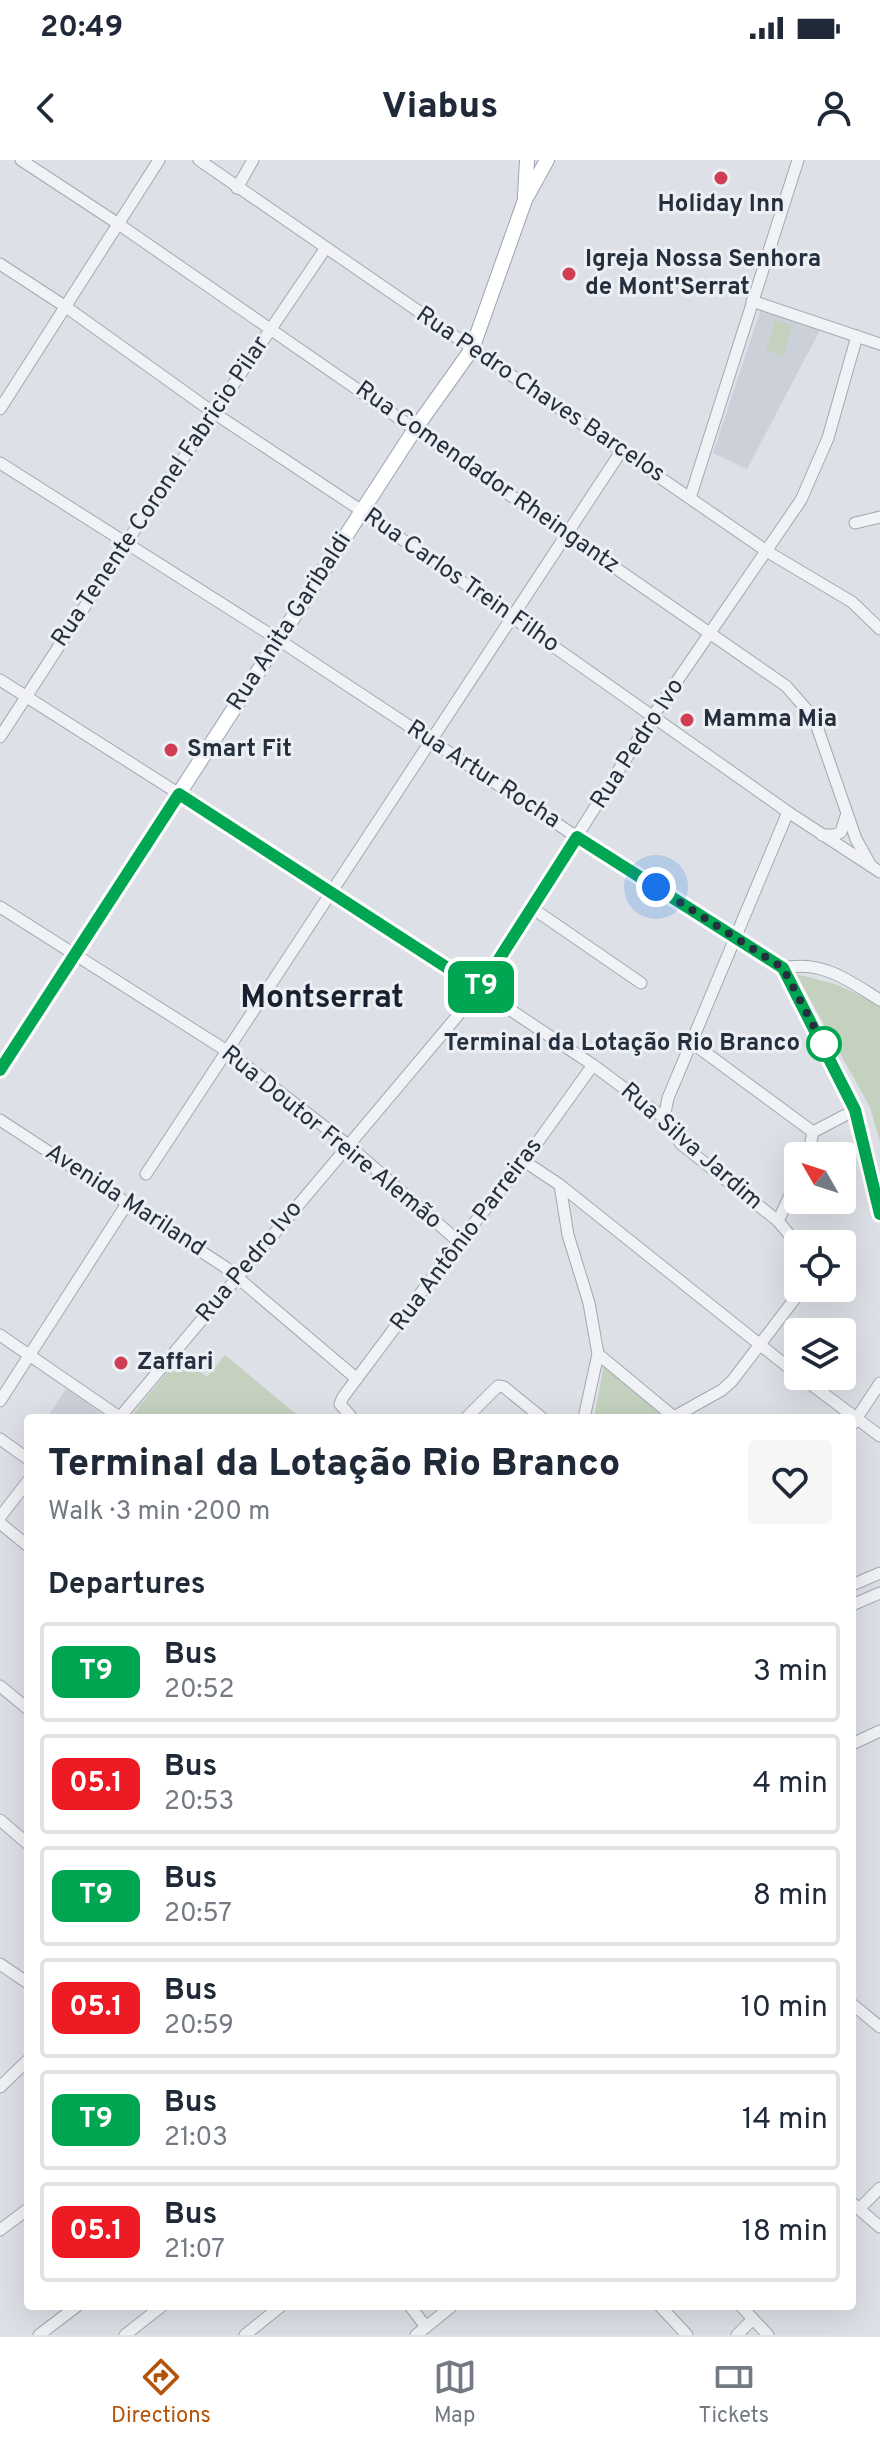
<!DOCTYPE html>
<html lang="en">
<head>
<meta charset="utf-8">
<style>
  :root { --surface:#fff; --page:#f6f6f7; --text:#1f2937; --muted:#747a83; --line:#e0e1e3; --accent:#b45309 }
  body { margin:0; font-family:Overpass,sans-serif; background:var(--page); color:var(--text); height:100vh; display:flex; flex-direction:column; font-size:30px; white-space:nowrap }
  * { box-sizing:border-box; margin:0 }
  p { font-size:26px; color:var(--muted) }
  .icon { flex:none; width:44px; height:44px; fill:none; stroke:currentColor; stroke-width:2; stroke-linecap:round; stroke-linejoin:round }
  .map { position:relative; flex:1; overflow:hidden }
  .sheet { position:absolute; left:24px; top:1254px; width:832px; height:896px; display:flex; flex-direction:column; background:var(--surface); border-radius:8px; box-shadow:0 8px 32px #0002 }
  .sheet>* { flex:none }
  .badge { padding:0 16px; border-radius:12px; font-size:28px; line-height:52px }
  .needle { width:52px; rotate:309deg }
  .buttons { position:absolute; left:784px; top:982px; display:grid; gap:16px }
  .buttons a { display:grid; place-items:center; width:72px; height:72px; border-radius:8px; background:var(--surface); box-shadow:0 8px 32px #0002; font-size:40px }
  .you { position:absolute; width:40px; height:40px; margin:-20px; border:6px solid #fff; border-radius:50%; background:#1a73e8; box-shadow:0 0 0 12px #1a73e833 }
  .map>.badge { position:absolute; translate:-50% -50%; box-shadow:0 0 0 4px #fff }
  h2 { padding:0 24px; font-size:30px; line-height:72px }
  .round { display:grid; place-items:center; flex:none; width:84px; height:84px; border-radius:8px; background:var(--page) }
  .headline { display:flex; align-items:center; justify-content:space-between; height:136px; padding:0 24px }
  h1 { font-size:38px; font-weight:800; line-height:60px }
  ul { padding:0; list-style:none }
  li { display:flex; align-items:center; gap:24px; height:100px; margin:0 16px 12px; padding:0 8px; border:4px solid var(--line); border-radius:8px }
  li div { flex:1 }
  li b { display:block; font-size:30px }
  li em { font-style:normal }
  li .badge { min-width:88px; font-weight:700; text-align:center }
  .status { display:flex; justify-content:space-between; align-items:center; height:56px; padding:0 40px; background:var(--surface); direction:ltr }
  .status svg { height:22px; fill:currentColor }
  header { display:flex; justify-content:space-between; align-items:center; height:104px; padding:0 24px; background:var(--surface); font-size:36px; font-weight:800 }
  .tabs { display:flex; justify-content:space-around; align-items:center; height:112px; border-top:2px solid var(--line); background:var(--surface); font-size:22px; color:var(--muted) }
  .tabs a { display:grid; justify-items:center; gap:4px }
  .tabs .active { color:var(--accent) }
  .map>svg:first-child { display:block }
  .built { fill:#cbd0d9 }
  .green { fill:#c3d1be }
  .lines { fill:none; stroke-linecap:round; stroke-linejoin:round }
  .minor-casing { stroke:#a2a8b1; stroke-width:13 }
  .major-casing { stroke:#9ca5b3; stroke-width:16 }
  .minor { stroke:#f0f2f6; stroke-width:11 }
  .major { stroke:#fff; stroke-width:14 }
  .line-casing { stroke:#fff; stroke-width:18 }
  .line { stroke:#00a651; stroke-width:12 }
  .walk { stroke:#262f3e; stroke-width:8; stroke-dasharray:0 14.4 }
  .poi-dot { fill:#d03e53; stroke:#ecf0f5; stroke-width:3 }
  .stop-dot { fill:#fff; stroke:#00a651; stroke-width:4 }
  .labels { text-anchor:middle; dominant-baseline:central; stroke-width:6; stroke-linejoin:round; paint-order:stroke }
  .poi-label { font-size:24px; font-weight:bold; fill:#262f3e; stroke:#ecf0f5; text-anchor:start }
  .street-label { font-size:24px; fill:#262f3e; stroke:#ecf0f5 }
  .stop-label { font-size:24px; font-weight:bold; fill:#262f3e; stroke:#ecf0f5; text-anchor:end }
  .district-label { font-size:32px; font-weight:bold; fill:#19202f; stroke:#ecf0f5 }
</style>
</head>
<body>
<div class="status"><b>20:49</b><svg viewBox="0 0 49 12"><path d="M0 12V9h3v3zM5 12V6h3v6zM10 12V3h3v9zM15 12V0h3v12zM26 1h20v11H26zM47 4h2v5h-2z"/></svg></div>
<header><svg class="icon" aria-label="back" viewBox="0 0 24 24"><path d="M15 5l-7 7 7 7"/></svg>Viabus<svg class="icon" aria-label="person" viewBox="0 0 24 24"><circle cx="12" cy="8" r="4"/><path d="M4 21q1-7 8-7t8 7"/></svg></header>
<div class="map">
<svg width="880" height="2175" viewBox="0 0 880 2175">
  <rect width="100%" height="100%" fill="#dde1e7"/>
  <g class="built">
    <polygon points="761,149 820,170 747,309 713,293"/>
    <polygon points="66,1229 85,1241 106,1258 47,1258"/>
  </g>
  <g class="green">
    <polygon points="775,160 793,166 783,196 766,190"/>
    <polygon points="796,814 835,824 880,844 880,982 870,947"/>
    <polygon points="225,1195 301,1258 140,1258 134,1253 180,1196 207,1217"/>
    <polygon points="604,1205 662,1255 655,1258 594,1258"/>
  </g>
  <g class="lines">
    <g class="minor-casing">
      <g id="minor">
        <polyline points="21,0 117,63 786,526 814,558 856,679 871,706"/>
        <polyline points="199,0 768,392 852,442 880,469"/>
        <polyline points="237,28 253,0"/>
        <polyline points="0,104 66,147 214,253 362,351 788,652 880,712"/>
        <polyline points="752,141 880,184"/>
        <polyline points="0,249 159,0"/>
        <polyline points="0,303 279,480 577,677 783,808 855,950 880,1055"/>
        <polyline points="690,338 798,0"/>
        <polyline points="855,363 880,357"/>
        <polyline points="0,520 332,731 593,905 664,958 681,984 778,1061 798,1085"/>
        <polyline points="0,577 126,383 325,89"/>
        <polyline points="822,675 835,675 841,672 847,653"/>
        <polyline points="0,747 227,891 348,985 459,1082"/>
        <polyline points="532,748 641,823"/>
        <path d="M 783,808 C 822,800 848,820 880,840"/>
        <polyline points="691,882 813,972"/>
        <polyline points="664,958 668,938 788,652"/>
        <polyline points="0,960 225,1107 357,1219"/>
        <polyline points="808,996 813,972 855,950"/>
        <polyline points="524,1001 560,1025 798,1215"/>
        <polyline points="146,1014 622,290"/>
        <polyline points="560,1025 568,1075 589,1143 598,1194 584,1258"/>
        <polyline points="778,1061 798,1018"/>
        <polyline points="0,1175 121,1258"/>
        <polyline points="598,1194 674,1257"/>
        <polyline points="800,1216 880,1276"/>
        <polyline points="0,1241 128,1042"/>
        <polyline points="120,1257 480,829 653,556 801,340 828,278 857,176"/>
        <polyline points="352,1258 340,1244 343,1237 459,1082 524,1001 593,905"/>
        <polyline points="466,1258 498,1226 504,1227 542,1258"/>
        <polyline points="672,1258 722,1230 732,1221 803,1128"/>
        <polyline points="852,1265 880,1223"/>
        <polyline points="0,1279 28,1299"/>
        <polyline points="0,1357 28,1321"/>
        <polyline points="0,1363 28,1386"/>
        <polyline points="852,1425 880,1413"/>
        <polyline points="852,1445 880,1433"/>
        <polyline points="0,1526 28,1549"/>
        <polyline points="852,1584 880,1571"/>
        <polyline points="0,1660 28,1684"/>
        <polyline points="0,1804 28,1823"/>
        <polyline points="852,1844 880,1867"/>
        <polyline points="0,1927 28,1900"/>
        <polyline points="852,2043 880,2067"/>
        <polyline points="859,2049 880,2028"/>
        <polyline points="0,2070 28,2049"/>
        <polyline points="410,2146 426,2167"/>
        <polyline points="660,2146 687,2175"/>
        <polyline points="741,2146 768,2175"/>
        <polyline points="39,2175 77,2146"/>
        <polyline points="125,2175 162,2146"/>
        <polyline points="245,2175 281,2146"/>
        <polyline points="416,2175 452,2146"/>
        <polyline points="737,2175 753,2159"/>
      </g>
    </g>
    <g class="major-casing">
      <g id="major">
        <polyline points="525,36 527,0"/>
        <polyline points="0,910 415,269 472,189 525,40 547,0"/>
      </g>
    </g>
    <use href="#minor" class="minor"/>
    <use href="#major" class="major"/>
  </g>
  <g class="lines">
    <g class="line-casing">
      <polyline id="line" points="0,910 179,634 480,829 577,677 783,808 855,950 880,1054"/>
    </g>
    <use href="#line" class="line"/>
    <polyline class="walk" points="656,727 783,808 824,886 824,884"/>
  </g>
  <g class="poi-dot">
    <circle cx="721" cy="18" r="8"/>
    <circle cx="569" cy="114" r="8"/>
    <circle cx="687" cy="560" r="8"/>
    <circle cx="171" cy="590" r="8"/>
    <circle cx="121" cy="1203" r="8"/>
  </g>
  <circle class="stop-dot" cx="824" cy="884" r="16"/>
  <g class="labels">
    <g class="poi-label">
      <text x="721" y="45" text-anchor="middle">Holiday Inn</text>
      <text x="585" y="100">Igreja Nossa Senhora<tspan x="585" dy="28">de Mont'Serrat</tspan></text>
      <text x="703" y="560">Mamma Mia</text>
      <text x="187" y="590">Smart Fit</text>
      <text x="137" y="1203">Zaffari</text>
    </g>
    <g class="street-label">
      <text transform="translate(540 235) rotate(34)">Rua Pedro Chaves Barcelos</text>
      <text transform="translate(487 318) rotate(35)">Rua Comendador Rheingantz</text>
      <text transform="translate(161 332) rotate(-56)">Rua Tenente Coronel Fabricio Pilar</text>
      <text transform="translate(461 421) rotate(35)">Rua Carlos Trein Filho</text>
      <text transform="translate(290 462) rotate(-57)">Rua Anita Garibaldi</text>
      <text transform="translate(638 584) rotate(-57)">Rua Pedro Ivo</text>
      <text transform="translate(483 615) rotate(33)">Rua Artur Rocha</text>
      <text transform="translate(331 978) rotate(39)">Rua Doutor Freire Alemão</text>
      <text transform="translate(691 987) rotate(41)">Rua Silva Jardim</text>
      <text transform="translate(125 1041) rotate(33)">Avenida Mariland</text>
      <text transform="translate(467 1075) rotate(-53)">Rua Antônio Parreiras</text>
      <text transform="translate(250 1102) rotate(-50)">Rua Pedro Ivo</text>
    </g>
    <g class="stop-label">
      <text x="800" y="884">Terminal da Lotação Rio Branco</text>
    </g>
    <g class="district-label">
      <text x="322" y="839">Montserrat</text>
    </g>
  </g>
</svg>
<div class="buttons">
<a><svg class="needle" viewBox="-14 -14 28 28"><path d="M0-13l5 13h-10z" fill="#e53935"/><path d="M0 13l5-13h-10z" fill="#747a83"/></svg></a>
<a><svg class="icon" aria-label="locate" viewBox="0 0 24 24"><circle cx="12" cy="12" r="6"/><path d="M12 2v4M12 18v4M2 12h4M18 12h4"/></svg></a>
<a><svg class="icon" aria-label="layers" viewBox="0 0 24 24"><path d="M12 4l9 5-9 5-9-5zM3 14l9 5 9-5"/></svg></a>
</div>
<div class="you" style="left:656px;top:727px"></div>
<b class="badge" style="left:481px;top:827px;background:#00a651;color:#fff">T9</b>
<section class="sheet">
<div class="headline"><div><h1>Terminal da Lotação Rio Branco</h1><p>Walk · 3 min · 200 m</p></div><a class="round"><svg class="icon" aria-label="heart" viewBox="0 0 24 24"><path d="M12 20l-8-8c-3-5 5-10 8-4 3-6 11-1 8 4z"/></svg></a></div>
<h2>Departures</h2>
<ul>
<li><span class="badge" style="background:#00a651;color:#fff">T9</span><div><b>Bus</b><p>20:52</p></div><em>3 min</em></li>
<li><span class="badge" style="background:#ed1c24;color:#fff">05.1</span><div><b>Bus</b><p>20:53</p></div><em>4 min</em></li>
<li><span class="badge" style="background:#00a651;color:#fff">T9</span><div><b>Bus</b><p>20:57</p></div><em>8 min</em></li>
<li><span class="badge" style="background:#ed1c24;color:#fff">05.1</span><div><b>Bus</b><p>20:59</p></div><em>10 min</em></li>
<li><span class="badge" style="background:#00a651;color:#fff">T9</span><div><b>Bus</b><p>21:03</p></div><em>14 min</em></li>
<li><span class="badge" style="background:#ed1c24;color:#fff">05.1</span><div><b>Bus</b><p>21:07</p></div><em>18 min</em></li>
</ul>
</section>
</div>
<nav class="tabs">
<a class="active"><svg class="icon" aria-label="directions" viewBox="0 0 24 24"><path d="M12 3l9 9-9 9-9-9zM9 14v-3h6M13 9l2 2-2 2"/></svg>Directions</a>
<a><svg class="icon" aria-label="map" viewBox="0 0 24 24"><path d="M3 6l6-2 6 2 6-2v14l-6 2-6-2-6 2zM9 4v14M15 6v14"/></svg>Map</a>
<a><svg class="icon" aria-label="tickets" viewBox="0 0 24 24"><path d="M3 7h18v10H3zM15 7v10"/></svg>Tickets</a>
</nav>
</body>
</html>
